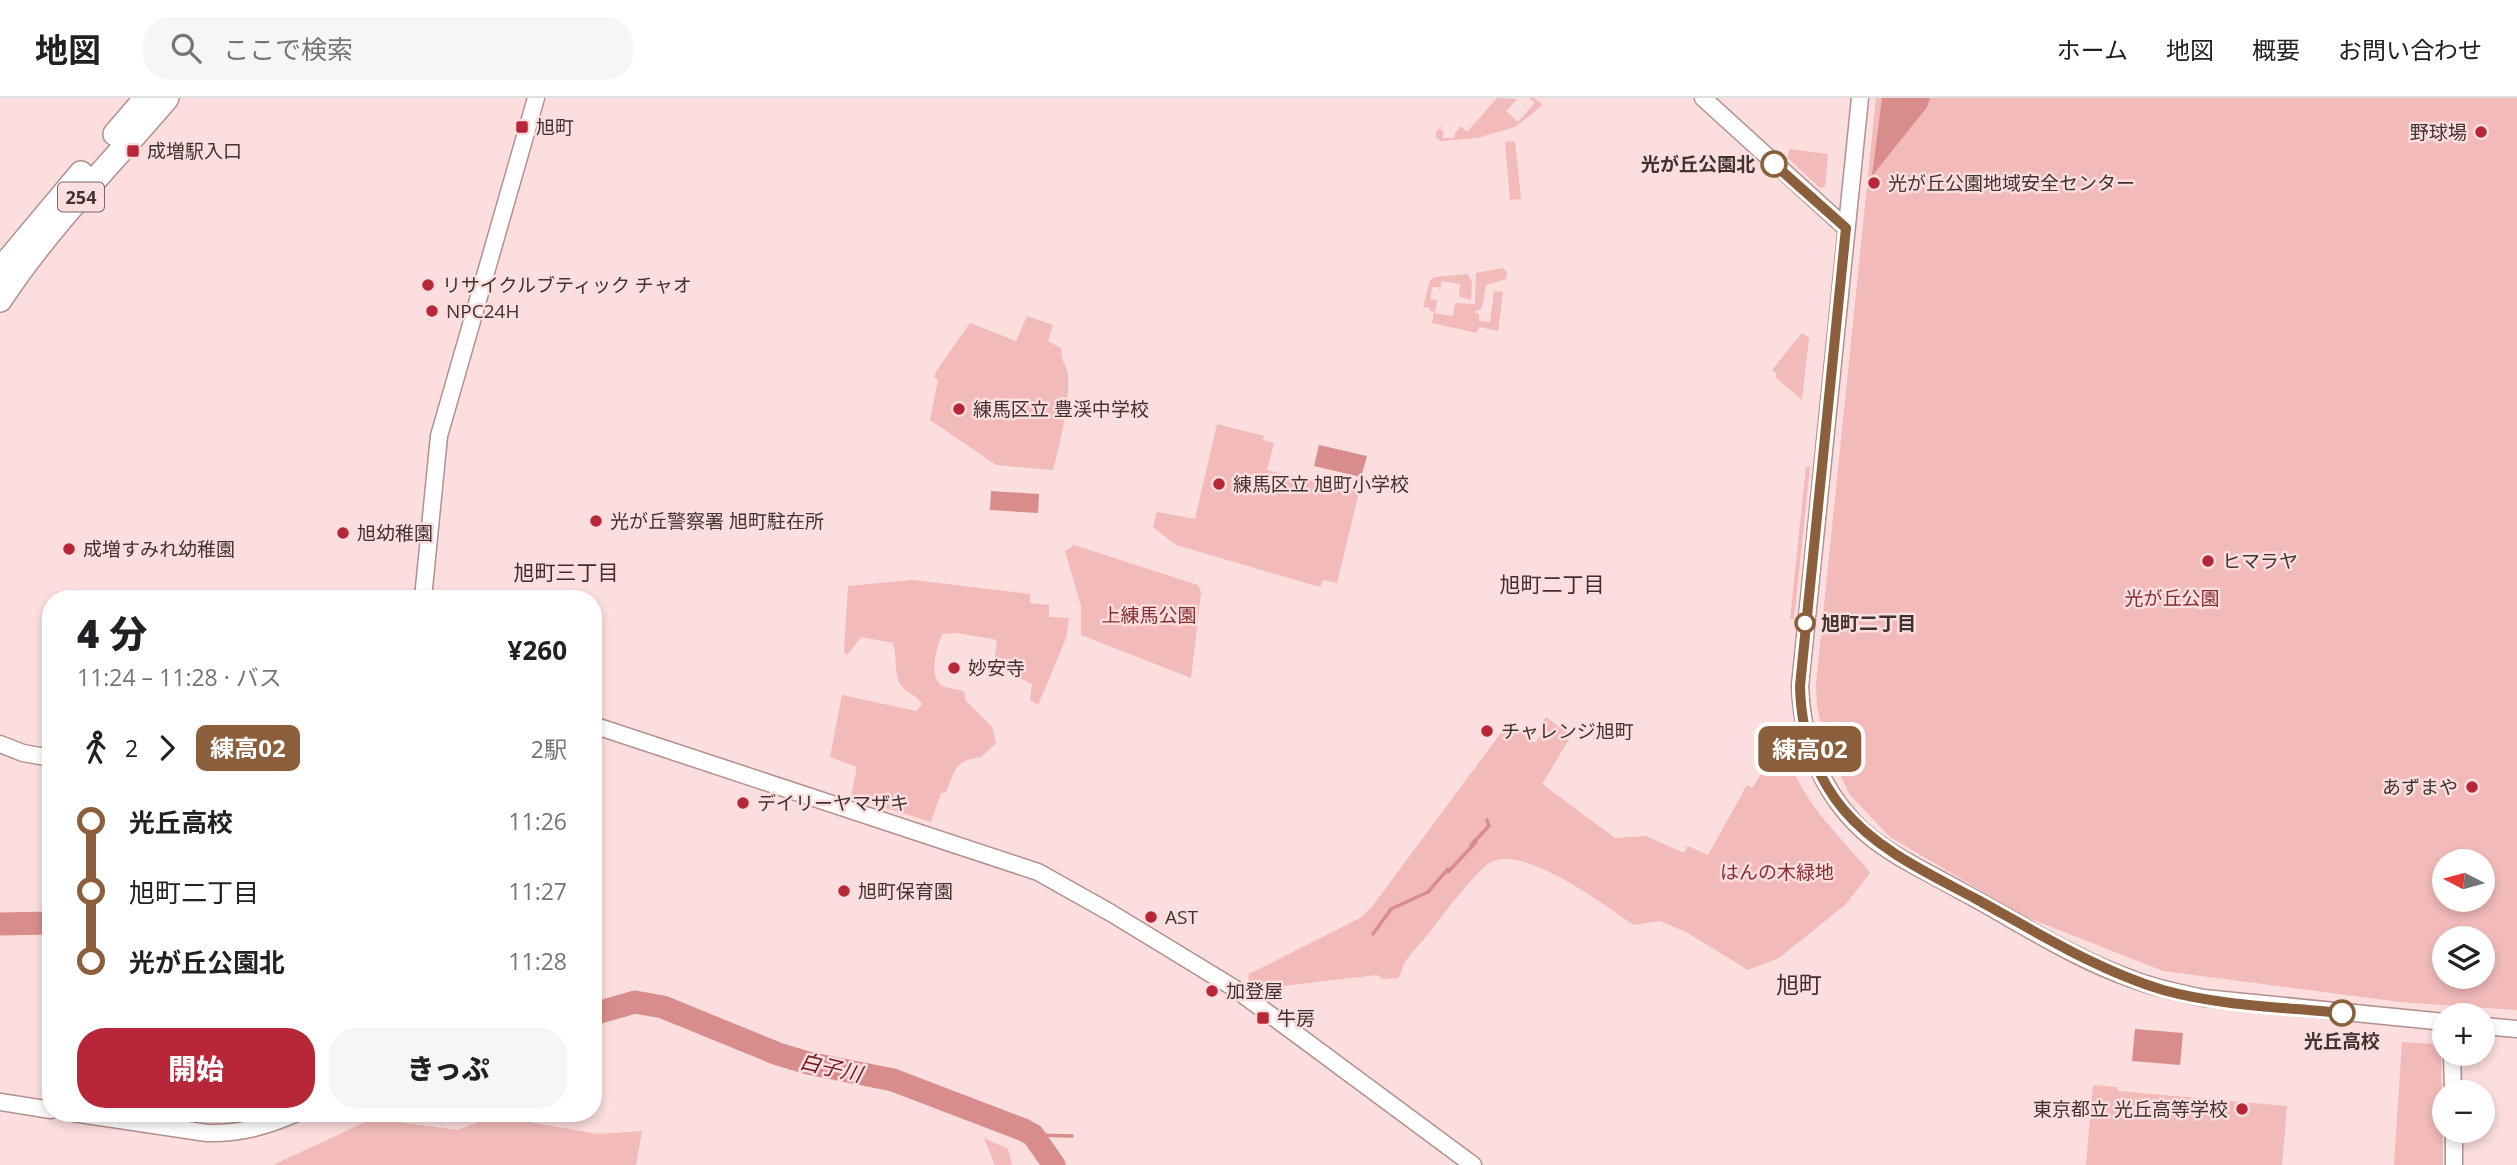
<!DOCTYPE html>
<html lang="ja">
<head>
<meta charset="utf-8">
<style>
  :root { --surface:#fff; --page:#f6f6f6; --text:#202124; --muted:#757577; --line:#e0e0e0; --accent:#b82738 }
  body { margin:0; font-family:"Open Sans","Noto Sans JP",sans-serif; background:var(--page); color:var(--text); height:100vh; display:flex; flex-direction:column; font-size:26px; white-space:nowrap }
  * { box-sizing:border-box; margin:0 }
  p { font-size:23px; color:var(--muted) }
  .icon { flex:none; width:38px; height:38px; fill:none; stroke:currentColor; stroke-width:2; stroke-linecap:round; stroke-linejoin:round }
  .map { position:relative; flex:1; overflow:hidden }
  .sheet { position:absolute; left:42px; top:492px; width:560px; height:532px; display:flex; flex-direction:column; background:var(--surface); border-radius:28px; box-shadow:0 4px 10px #0003 }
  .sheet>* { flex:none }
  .badge { padding:0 14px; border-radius:10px; font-size:24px; line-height:46px }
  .needle { width:46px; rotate:276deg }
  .fabs { position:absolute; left:2432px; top:751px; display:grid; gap:14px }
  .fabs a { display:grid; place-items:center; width:63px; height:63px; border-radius:50%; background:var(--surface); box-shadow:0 4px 10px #0003; font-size:35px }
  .map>.badge { position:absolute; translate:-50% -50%; box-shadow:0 0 0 4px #fff }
  .legs { display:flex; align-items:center; gap:10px; height:77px; padding:0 35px; font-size:23px }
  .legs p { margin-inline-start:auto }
  .headline { display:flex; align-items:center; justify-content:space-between; height:119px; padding:0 35px }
  h1 { font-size:38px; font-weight:800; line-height:52px }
  .primary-button { display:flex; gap:14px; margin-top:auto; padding:14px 35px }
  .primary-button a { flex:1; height:80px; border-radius:28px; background:var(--accent); color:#fff; font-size:28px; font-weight:800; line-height:80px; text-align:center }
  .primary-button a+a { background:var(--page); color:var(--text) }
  ul { padding:0 35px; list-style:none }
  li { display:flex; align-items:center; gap:24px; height:70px; font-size:26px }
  li i { display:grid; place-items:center; width:10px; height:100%; margin:0 9px; background:currentColor }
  li i::after { content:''; width:18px; height:18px; margin:-9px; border:5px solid; border-radius:50%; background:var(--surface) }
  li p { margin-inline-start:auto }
  li:first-child i { background:linear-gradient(#0000 50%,currentColor 0) }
  li:last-child i { background:linear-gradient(currentColor 50%,#0000 0) }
  header { display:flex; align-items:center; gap:42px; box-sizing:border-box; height:98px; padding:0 35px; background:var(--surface); border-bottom:2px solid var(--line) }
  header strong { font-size:33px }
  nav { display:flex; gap:38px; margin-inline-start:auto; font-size:24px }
  .search { width:490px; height:63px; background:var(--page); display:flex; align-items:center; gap:18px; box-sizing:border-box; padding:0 24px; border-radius:28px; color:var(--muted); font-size:26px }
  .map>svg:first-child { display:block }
  .green { fill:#f2bab9; fill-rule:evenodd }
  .water { fill:#d88d8c }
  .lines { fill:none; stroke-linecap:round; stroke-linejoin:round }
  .stream { stroke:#d88d8c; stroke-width:3.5 }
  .river { stroke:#d88d8c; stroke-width:23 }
  .tertiary-casing { stroke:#b2908f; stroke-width:19 }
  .trunk-casing { stroke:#b2908f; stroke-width:26 }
  .tertiary { stroke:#fff; stroke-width:16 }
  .trunk { stroke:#fff; stroke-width:23 }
  .line-1-casing { stroke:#fff; stroke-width:16 }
  .line-1 { stroke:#8b5e3c; stroke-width:10 }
  .poi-dot { fill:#b82738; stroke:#fbdedd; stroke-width:2.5 }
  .stop-1-dot { fill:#fff; stroke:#8b5e3c; stroke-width:3.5 }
  .labels { text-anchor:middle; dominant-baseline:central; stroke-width:5; stroke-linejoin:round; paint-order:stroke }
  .shield { fill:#fbdedd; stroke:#796665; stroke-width:2 }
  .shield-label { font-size:18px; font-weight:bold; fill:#413332 }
  .poi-label { font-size:19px; fill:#413332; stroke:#fbdedd; text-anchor:start }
  .stop-label { font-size:19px; font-weight:bold; fill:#413332; stroke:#fbdedd; text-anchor:end }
  .park-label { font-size:19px; fill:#862d32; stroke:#fbdedd }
  .neighbourhood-label { font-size:21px; fill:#462b2a; stroke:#fbdedd }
  .water-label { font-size:21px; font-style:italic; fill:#721922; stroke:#fbdedd }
  .quarter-label { font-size:23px; fill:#462b2a; stroke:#fbdedd }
</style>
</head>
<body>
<header>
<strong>地図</strong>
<div class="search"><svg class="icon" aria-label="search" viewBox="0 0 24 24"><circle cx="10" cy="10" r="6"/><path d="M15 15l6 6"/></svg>ここで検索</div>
<nav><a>ホーム</a><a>地図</a><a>概要</a><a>お問い合わせ</a></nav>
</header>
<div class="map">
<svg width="2517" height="1067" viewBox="0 0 2517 1067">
  <rect width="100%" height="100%" fill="#fbdedd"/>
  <g class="green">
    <polygon points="1497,0 1517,1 1506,13 1518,24 1535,5 1529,0 1534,0 1543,7 1515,29 1477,40 1440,43 1436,39 1436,34 1443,26 1440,31 1444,34 1442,40 1454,40 1455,35 1461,28 1467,34"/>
    <path d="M 1876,0 L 2517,0 L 2517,912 L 2400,904 L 2163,873 L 2024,818 L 1890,739 L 1850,697 L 1825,646 L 1817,608 L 1816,586 ZM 2445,763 L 2483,763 L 2483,802 L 2445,802 ZM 2445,840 L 2483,840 L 2483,878 L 2445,878 Z"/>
    <polygon points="1515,43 1521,101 1510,102 1505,44"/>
    <polygon points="1789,51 1828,56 1825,88 1820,90 1788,60"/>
    <polygon points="1503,170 1507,175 1506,181 1486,187 1482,209 1480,212 1476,212 1475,215 1479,216 1479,223 1490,224 1494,193 1503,194 1498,233 1479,229 1477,235 1432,225 1434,214 1430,213 1430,210 1423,209 1430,182 1435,179 1468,176 1472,185 1471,202 1459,198 1460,186 1442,183 1439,194 1439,189 1432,189 1430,201 1437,202 1435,215 1453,218 1455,205 1475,206 1476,175"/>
    <path d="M 1027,218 L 1053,227 L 1048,243 L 1062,251 C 1059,261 1067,267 1068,277 C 1070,305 1060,344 1053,372 L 996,367 L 930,322 L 938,282 L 934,279 L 937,272 L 970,225 L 1016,243 Z"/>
    <polygon points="1802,235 1809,240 1802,302 1775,279 1777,276 1772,272"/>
    <polygon points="1217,326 1264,338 1263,342 1274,345 1267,372 1359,394 1337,485 1323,482 1320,489 1176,447 1153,429 1157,414 1195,421"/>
    <polygon points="1806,369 1810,369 1794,521 1790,521"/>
    <polygon points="1074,447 1198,487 1201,494 1191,580 1081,537 1081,508 1065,453"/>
    <path d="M 913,482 L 1030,496 L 1030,505 L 1049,507 L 1049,519 L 1069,520 L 1066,540 L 1038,607 L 1030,602 L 1032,586 L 1009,575 L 1007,566 L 998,562 L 995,558 L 997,543 L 993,541 L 956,535 L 942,536 C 937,550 927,579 943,588 C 950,592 958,590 964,594 L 966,603 L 992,629 L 996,645 L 981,659 C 954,663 956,670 946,694 L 941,695 L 931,724 L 851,699 L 857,669 L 830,659 L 842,597 L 916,613 L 922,606 C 917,597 906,595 900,586 C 894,575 897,557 893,545 L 861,539 L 847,557 L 844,554 L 848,488 Z"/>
    <path d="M 1546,619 L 1571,638 L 1542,686 L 1615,740 L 1646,738 L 1684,755 L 1688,748 L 1708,757 L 1747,687 L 1752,690 L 1783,642 C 1797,702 1834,730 1870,775 L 1846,806 L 1779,860 L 1748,872 L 1686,834 L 1660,823 L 1634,827 C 1605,808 1526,747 1491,764 C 1476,772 1437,825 1424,841 C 1417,849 1409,857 1404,866 C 1401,872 1402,876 1398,880 L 1383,881 L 1377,877 L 1274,889 L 1263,901 L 1247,887 L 1249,876 L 1360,820 L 1371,810 L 1509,624 L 1535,645 L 1547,628 L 1543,624 Z"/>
    <polygon points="2402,944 2435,946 2441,953 2443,1067 2394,1067"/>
    <polygon points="2093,987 2117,989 2118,993 2287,1008 2282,1067 2086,1067"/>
    <polygon points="494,1018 598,1036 642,1033 636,1067 273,1067 372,1021 458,1032"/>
    <polygon points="984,1040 1008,1051 1012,1067 995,1067"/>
  </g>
  <g class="water">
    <polygon points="1882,0 1930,0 1927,9 1872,78"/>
    <polygon points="1319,347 1367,358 1361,379 1314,368"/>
    <polygon points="991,393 1039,396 1038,415 990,412"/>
    <polygon points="2135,931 2183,935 2180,967 2132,963"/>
  </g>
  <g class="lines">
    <g class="stream">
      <polyline points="1472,749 1471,747 1489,728 1487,722"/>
      <polyline points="1448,774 1476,744 1475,742"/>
      <polyline points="1373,836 1391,811 1428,794 1448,771 1450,772"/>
      <polyline points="1033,1037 1072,1038"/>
    </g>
    <g class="river">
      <polyline points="0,826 51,825"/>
      <polyline points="593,916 635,904 663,909 778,956 808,965 893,982 1024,1032 1033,1037 1054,1067"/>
    </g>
    <g class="tertiary-casing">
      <g id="tertiary">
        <polyline points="1703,0 1846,130"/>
        <path d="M 1860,0 L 1800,588 C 1802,640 1818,686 1854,724 C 1883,755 1925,772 1961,793 C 2017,823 2072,860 2132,881 C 2155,890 2179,895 2204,900 L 2445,924"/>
        <polyline points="423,500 439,338 536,0"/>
        <polyline points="593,627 1038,774 1111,815 1234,890 1473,1067"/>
        <polyline points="0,646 23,655 51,660"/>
        <polyline points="2483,928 2517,931"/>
        <polyline points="2452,956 2453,994"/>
        <polyline points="0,1004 51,1012"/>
        <path d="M 73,1015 L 207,1035 C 240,1036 267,1028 297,1015"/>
        <polyline points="2454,1032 2454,1067"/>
      </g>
    </g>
    <g class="trunk-casing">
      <g id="trunk">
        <polyline points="115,36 146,0"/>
        <polyline points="0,172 81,75"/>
        <path d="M 0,202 C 48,129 110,67 167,0"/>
      </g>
    </g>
    <use href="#tertiary" class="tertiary"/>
    <use href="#trunk" class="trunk"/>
  </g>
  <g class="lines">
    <g class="line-1-casing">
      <path id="line-1" d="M 1774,66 L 1846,130 L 1800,588 C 1801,633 1814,676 1843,711 C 1878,753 1930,776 1978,802 C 2038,835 2097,872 2163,892 C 2221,908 2283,909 2342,915"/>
    </g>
    <use href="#line-1" class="line-1"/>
  </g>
  <g class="poi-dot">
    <rect x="515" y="22" width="14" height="14" rx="3.5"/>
    <circle cx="2481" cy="34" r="7"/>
    <rect x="126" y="46" width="14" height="14" rx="3.5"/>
    <circle cx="1874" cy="85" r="7"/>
    <circle cx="428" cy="187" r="7"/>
    <circle cx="432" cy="213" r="7"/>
    <circle cx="959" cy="311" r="7"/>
    <circle cx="1219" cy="386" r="7"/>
    <circle cx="596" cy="423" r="7"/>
    <circle cx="343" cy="435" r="7"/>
    <circle cx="69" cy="451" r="7"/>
    <circle cx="2208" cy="463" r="7"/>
    <circle cx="954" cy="570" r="7"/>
    <circle cx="1487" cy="633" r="7"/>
    <circle cx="2472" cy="689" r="7"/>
    <circle cx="743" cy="705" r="7"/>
    <circle cx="844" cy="793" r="7"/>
    <circle cx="1151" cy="819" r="7"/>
    <circle cx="1212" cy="893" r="7"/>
    <rect x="1256" y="913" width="14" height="14" rx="3.5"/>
    <circle cx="2242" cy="1011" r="7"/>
  </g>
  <g class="stop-1-dot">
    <circle cx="1774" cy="66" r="12"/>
    <circle cx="1805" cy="525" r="9"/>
    <circle cx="2342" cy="915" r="12"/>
  </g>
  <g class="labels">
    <rect class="shield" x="58" y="84.5" width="46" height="29" rx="5"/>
    <g class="shield-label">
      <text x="81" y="99">254</text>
    </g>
    <g class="poi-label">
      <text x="536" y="29">旭町</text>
      <text x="2467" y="34" text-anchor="end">野球場</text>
      <text x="147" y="53">成増駅入口</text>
      <text x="1888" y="85">光が丘公園地域安全センター</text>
      <text x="442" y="187">リサイクルブティック チャオ</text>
      <text x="446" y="213">NPC24H</text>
      <text x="973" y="311">練馬区立 豊渓中学校</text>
      <text x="1233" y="386">練馬区立 旭町小学校</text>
      <text x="610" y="423">光が丘警察署 旭町駐在所</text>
      <text x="357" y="435">旭幼稚園</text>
      <text x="83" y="451">成増すみれ幼稚園</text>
      <text x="2222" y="463">ヒマラヤ</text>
      <text x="968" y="570">妙安寺</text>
      <text x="1501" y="633">チャレンジ旭町</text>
      <text x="2458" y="689" text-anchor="end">あずまや</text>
      <text x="757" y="705">デイリーヤマザキ</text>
      <text x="858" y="793">旭町保育園</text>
      <text x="1165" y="819">AST</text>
      <text x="1226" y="893">加登屋</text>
      <text x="1277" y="920">牛房</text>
      <text x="2228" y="1011" text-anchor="end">東京都立 光丘高等学校</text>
    </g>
    <g class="stop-label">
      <text x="1755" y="66">光が丘公園北</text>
      <text x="1821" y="525" text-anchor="start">旭町二丁目</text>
      <text x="2342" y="943" text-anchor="middle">光丘高校</text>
    </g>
    <g class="park-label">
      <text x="2172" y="500">光が丘公園</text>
      <text x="1149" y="517">上練馬公園</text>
      <text x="1777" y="774">はんの木緑地</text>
    </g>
    <g class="neighbourhood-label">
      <text x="566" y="474">旭町三丁目</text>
      <text x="1552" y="486">旭町二丁目</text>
    </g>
    <g class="water-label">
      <text transform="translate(831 969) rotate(13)">白子川</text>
    </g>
    <g class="quarter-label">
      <text x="1799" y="886">旭町</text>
    </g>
  </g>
</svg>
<div class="fabs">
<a><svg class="needle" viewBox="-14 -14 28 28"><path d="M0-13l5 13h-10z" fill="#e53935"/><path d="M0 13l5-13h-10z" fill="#757577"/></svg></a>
<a><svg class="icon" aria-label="layers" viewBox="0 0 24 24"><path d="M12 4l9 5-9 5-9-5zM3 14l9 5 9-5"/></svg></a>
<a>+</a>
<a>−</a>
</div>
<b class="badge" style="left:1810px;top:651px;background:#8b5e3c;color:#fff">練高02</b>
<section class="sheet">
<div class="headline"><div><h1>4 分</h1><p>11:24 – 11:28 · バス</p></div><b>¥260</b></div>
<div class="legs"><svg class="icon" aria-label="walk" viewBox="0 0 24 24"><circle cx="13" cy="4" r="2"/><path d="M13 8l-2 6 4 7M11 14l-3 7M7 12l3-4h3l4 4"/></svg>2<svg class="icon" aria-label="forward" viewBox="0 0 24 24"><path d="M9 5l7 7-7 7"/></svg><b class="badge" style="background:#8b5e3c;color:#fff">練高02</b><p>2駅</p></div>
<ul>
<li><i style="color:#8b5e3c"></i><b>光丘高校</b><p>11:26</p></li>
<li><i style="color:#8b5e3c"></i><span>旭町二丁目</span><p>11:27</p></li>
<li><i style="color:#8b5e3c"></i><b>光が丘公園北</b><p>11:28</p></li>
</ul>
<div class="primary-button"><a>開始</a><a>きっぷ</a></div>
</section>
</div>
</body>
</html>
